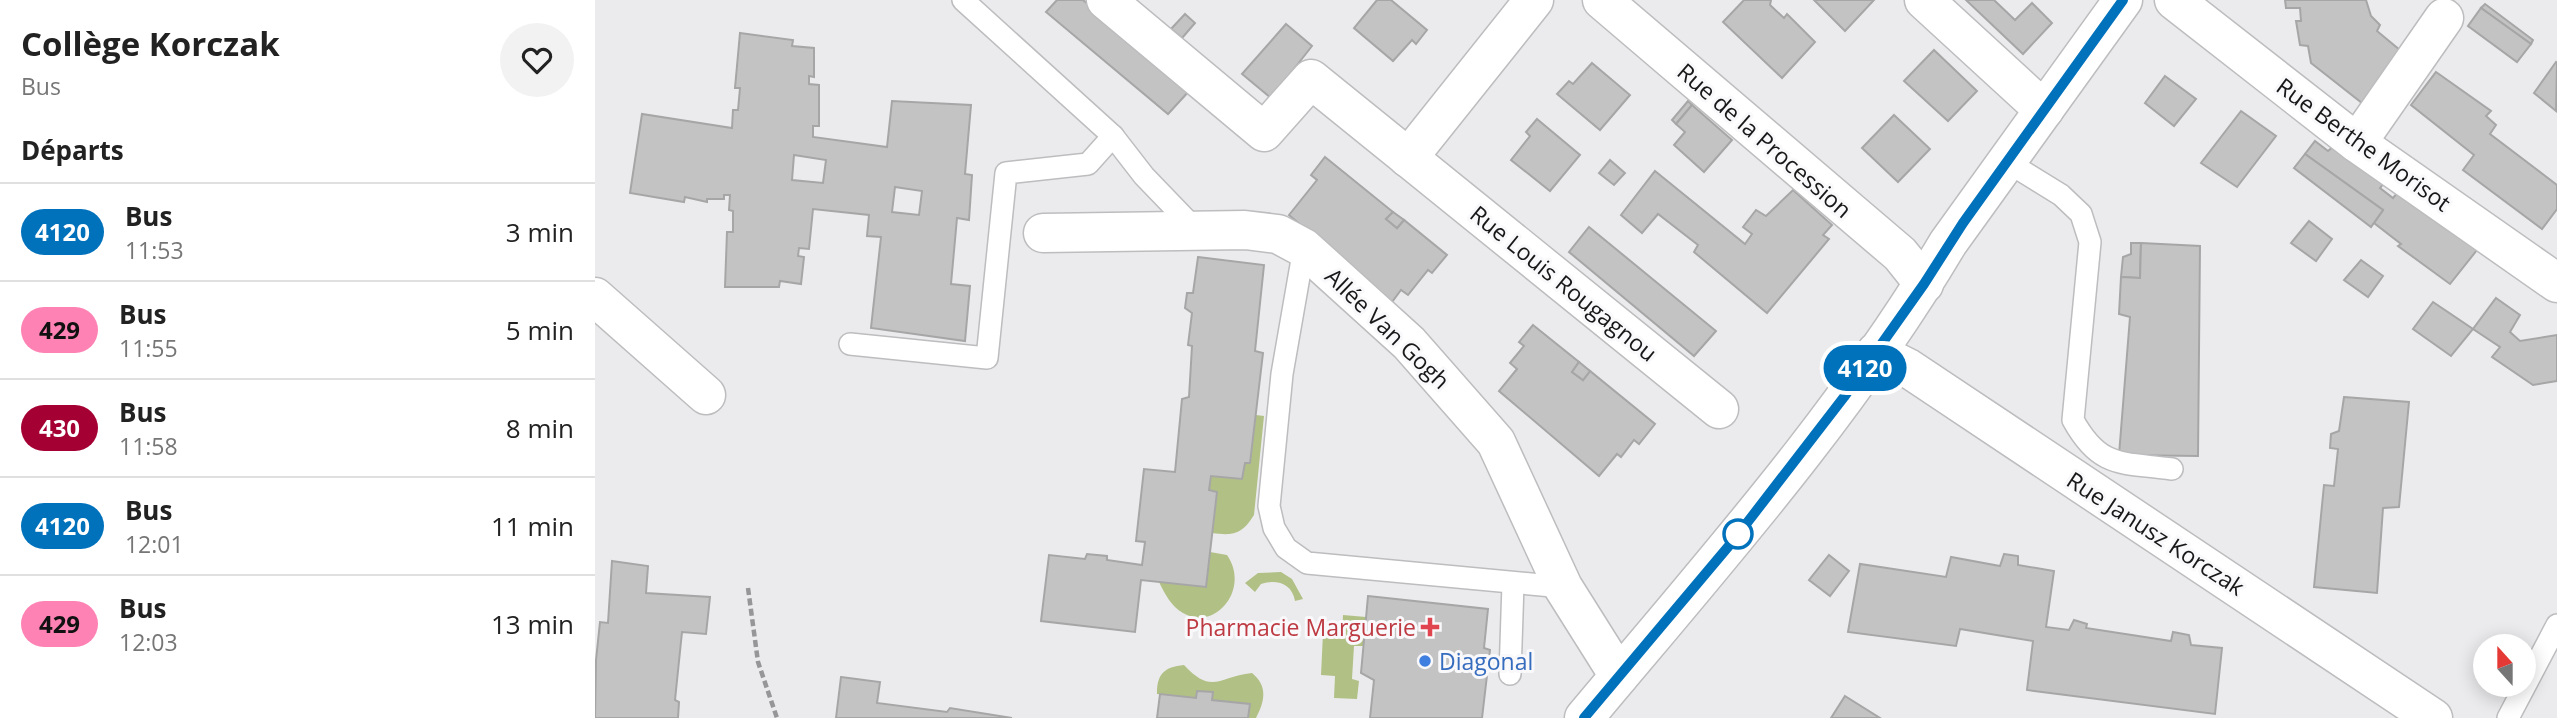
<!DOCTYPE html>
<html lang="fr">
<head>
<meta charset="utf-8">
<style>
  :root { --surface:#fff; --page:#f2f2f2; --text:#222; --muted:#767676; --line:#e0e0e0 }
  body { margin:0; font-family:"Open Sans",sans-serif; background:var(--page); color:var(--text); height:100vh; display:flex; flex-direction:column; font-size:26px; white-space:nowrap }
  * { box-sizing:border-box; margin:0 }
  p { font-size:23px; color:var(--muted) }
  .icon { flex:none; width:38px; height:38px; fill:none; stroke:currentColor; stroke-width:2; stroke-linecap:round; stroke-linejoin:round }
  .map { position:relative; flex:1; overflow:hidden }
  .drawer { display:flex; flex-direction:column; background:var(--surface); width:595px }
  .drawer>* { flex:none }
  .badge { padding:0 14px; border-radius:23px; font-size:24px; line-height:46px }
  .needle { width:46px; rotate:339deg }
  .controls { position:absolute; left:1878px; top:634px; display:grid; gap:14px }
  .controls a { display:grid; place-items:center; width:63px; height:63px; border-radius:50%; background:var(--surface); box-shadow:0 4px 18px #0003; font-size:35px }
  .map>.badge { position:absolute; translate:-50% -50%; box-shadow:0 0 0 4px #fff }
  h2 { padding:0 21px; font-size:26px; line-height:63px }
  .round { display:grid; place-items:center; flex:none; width:74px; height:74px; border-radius:37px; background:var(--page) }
  .overview { display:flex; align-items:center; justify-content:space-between; height:119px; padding:0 21px }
  h1 { font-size:33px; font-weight:700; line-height:52px }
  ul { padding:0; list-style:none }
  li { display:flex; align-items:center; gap:21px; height:98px; padding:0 21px; border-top:2px solid var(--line) }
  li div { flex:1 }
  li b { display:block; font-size:26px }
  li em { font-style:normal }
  li .badge { min-width:77px; font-weight:700; text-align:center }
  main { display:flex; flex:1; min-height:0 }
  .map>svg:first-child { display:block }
  .green { fill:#b1c085 }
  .building { fill:#c3c3c4; stroke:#a7a6a7; stroke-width:2; fill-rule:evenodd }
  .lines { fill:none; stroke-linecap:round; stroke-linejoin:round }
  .lane-casing { stroke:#bdbdbf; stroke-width:24 }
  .street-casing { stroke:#bdbdbf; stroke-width:41 }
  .secondary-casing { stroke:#bdbdbf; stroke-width:41 }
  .path { stroke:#969698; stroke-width:4.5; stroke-dasharray:7 3.5; stroke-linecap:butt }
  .lane { stroke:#fff; stroke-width:21 }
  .street { stroke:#fff; stroke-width:38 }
  .secondary { stroke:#fff; stroke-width:38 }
  .line-casing { stroke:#fff; stroke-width:16 }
  .line { stroke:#0072bc; stroke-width:10 }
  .stop-dot { fill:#fff; stroke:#0072bc; stroke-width:3.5 }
  .health-dot { fill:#e0444e; stroke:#f9f8fa; stroke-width:2.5 }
  .shop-dot { fill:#3f7fe0; stroke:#f9f8fa; stroke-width:2.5 }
  .labels { text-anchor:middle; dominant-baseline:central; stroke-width:6; stroke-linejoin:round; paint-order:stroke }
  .street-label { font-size:23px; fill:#181819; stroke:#f9f8fa }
  .health-label { font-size:23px; fill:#be3a42; stroke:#f9f8fa; text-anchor:end }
  .shop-label { font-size:23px; fill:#366cbe; stroke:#f9f8fa; text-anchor:start }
</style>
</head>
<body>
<main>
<section class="drawer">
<div class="overview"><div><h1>Collège Korczak</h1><p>Bus</p></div><a class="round"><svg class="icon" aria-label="heart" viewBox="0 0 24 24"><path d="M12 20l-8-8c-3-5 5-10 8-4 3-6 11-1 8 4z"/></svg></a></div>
<h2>Départs</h2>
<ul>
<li><span class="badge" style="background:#0072bc;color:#fff">4120</span><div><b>Bus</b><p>11:53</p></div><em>3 min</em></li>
<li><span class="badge" style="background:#ff82b4;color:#111">429</span><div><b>Bus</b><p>11:55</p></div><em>5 min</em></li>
<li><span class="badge" style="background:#a50034;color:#fff">430</span><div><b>Bus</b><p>11:58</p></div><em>8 min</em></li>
<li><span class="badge" style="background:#0072bc;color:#fff">4120</span><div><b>Bus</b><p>12:01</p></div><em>11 min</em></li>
<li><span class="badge" style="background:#ff82b4;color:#111">429</span><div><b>Bus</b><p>12:03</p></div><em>13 min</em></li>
</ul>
</section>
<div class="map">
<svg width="1962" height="718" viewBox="0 0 1962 718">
  <rect width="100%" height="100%" fill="#ebebed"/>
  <g class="green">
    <path d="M 661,415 L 669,416 L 659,515 C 647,534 639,536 617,533 L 622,492 L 614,490 L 616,476 L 647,479 L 650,463 L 655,463 Z"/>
    <path d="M 615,552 L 632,555 C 656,590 619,632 588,613 C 576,606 570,594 564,582 L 611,587 Z"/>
    <path d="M 686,572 L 697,579 L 708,599 L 700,601 C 697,583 681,579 666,584 L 660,592 L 650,583 L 663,573 Z"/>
    <polygon points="748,615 771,617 769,646 759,646 757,679 764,681 762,699 739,698 740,676 726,675 728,633 747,634"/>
    <path d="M 589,665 C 617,695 623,677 657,673 C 673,686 670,701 661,718 L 653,718 L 654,704 L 617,700 L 618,692 L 603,691 L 601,698 L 562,694 C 562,674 569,667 589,665 Z"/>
  </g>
  <g class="building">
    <polygon points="462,0 488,0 595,90 573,114 451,12"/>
    <polygon points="782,0 796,0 832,30 821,44 817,40 798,61 759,28"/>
    <polygon points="1149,0 1176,0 1175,5 1189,18 1192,14 1220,42 1187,78 1128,22"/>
    <polygon points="1219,0 1279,0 1250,31"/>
    <polygon points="1371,0 1399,0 1420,20 1437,3 1457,23 1428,54"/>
    <polygon points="1690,0 1771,0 1776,16 1785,25 1782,31 1806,51 1767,103 1716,63 1713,46 1705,45 1701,21 1706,21 1705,8 1691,8"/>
    <polygon points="1890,4 1938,40 1936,44 1886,8"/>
    <polygon points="1886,8 1936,44 1922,62 1873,26"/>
    <polygon points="590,14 600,23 587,38 576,29"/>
    <polygon points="691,24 717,46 676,98 647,74"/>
    <path d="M 145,33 L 198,40 L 197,46 L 219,48 L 219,77 L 214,76 L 214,84 L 224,85 L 224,126 L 218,126 L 218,137 L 292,147 L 297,101 L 376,105 L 370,174 L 377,175 L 374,220 L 362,218 L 356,284 L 375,286 L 370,341 L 276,328 L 286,237 L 272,236 L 274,215 L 218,209 L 214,249 L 204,248 L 203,256 L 209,257 L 206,284 L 185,281 L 184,287 L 130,287 L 132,232 L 138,232 L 138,211 L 134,210 L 135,195 L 129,195 L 129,199 L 112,199 L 112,202 L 90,197 L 89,202 L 35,193 L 47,114 L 137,128 L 138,110 L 143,110 L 145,88 L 140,88 ZM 199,155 L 231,160 L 228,183 L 197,180 ZM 300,187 L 327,191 L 324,215 L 297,212 Z"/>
    <polygon points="1339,50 1382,91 1353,121 1309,81"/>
    <polygon points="1961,62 1962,63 1961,111 1939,93"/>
    <polygon points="997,63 1035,95 1005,130 962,94 974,81 978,84"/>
    <polygon points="1841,72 1896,111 1891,116 1901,125 1895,134 1962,185 1962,209 1947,229 1868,170 1879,155 1816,105"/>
    <polygon points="1570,76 1601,99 1579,126 1550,103"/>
    <polygon points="1093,101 1097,105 1081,124 1077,120"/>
    <polygon points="1097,105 1137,140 1109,172 1079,145 1090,132 1081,124"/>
    <polygon points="1646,111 1681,136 1642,187 1606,163"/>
    <polygon points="1299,115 1335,149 1303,182 1267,148"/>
    <polygon points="942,119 985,155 955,191 916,160 935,136 931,132"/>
    <polygon points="1720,141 1733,151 1740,145 1790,182 1785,188 1798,198 1803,192 1882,250 1855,284 1803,246 1806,244 1779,223 1788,210 1710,154"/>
    <polygon points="1710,154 1788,210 1776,227 1699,168"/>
    <polygon points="730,157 798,212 791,219 802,228 809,220 852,255 837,273 833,270 813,295 806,290 797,302 694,215 722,180 716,175"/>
    <polygon points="1015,160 1030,173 1019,185 1004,173"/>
    <polygon points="1060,171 1150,244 1157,234 1148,227 1161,210 1171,216 1198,190 1237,225 1228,235 1234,239 1172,313 1099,252 1103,245 1063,214 1047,233 1026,215"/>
    <polygon points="798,212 809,220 802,228 791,219"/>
    <polygon points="1714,221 1737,239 1721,261 1696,243"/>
    <polygon points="994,227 1121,331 1099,356 974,252"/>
    <polygon points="1536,243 1546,243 1545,278 1526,277 1528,257 1536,254"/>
    <polygon points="1546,243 1605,246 1603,456 1524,455 1535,317 1524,314 1526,277 1545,278"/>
    <polygon points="603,257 669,265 660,351 668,353 655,463 650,463 647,479 616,476 614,490 622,492 611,587 546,580 540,632 446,621 454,555 490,559 492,554 512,556 512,560 547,565 550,542 541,541 549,469 580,472 587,399 594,397 597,346 593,345 597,313 590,308 592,293 598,293"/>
    <polygon points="1766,260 1788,276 1773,297 1749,280"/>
    <polygon points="1901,298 1925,315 1915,332 1925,341 1962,335 1962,381 1938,385 1897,357 1905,347 1878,329"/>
    <polygon points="1838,302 1878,329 1856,356 1818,329"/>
    <polygon points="938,325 984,362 977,372 988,380 995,371 1060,424 1044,444 1039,440 1026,457 1022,454 1004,476 904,391 922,369 915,363 929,346 924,342"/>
    <polygon points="984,362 995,371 988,380 977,372"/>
    <polygon points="1749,397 1814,402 1804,507 1788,508 1782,593 1719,587 1729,485 1739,486 1743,449 1735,448 1736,434 1744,431"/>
    <polygon points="1409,554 1423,556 1423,565 1459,571 1451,627 1474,630 1479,620 1492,624 1491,628 1576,641 1578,632 1594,635 1596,645 1627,648 1620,714 1432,690 1438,641 1365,629 1361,646 1253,632 1265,564 1351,577 1356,557 1405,566"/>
    <polygon points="1234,555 1254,571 1235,596 1214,580"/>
    <polygon points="17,561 53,566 51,593 115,597 111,634 87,632 80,700 84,702 83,718 0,718 1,660 5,622 13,623"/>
    <polygon points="773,596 893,609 889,648 895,650 887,718 775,718 779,680 766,673"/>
    <polygon points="246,677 285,682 282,703 352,712 355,708 417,718 241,718"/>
    <polygon points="602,691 618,692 617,700 655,704 653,718 562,718 565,694 601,698"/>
    <polygon points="1250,696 1285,718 1236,718"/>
  </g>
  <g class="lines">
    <g class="lane-casing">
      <g id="lane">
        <polyline points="518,136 549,176 602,231"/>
        <path d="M 1411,161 L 1466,195 L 1486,214 L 1495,242 L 1478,420 C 1505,469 1527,462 1577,469"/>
        <polyline points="709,248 687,374 674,506 679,528 691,548 712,563 968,587"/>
        <polyline points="255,344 392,358 411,173 493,164 518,136 368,0"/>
        <polyline points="915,674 918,584"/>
        <polyline points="1913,718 1962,625"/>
      </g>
    </g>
    <g class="street-casing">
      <g id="street">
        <polyline points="511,0 669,132 716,79 1124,409"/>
        <polyline points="1007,0 1305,254 1329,284"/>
        <polyline points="1329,0 1449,110"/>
        <polyline points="1579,0 1762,143 1962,283"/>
        <polyline points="1762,143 1849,18"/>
        <polyline points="813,158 939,0"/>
        <polyline points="448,233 650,230 683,234 709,248 814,343 901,442 968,587 1024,676"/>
        <polyline points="0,297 111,395"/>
        <polyline points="1281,352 1313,368 1838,718"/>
      </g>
    </g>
    <g class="secondary-casing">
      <path id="secondary" d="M 989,718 C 1116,566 1251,415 1353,243 L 1528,0"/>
    </g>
    <polyline class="path" points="153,588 163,662 182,718"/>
    <use href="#lane" class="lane"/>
    <use href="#street" class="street"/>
    <use href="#secondary" class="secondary"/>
  </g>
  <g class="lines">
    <g class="line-casing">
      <polyline id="line" points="989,718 1138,541 1249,397 1329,284 1368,223 1528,0"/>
    </g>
    <use href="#line" class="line"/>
  </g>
  <circle class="stop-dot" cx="1143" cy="534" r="14"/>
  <path class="health-dot" d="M831.5 616.5h7v7h7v7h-7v7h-7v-7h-7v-7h7z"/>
  <circle class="shop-dot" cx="830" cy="661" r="7"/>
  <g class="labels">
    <g class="street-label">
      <text transform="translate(1170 140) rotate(41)">Rue de la Procession</text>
      <text transform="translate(1769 144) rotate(36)">Rue Berthe Morisot</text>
      <text transform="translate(969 283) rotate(39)">Rue Louis Rougagnou</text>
      <text transform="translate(793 328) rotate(44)">Allée Van Gogh</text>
      <text transform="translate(1561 533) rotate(33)">Rue Janusz Korczak</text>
    </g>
    <g class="health-label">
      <text x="821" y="627">Pharmacie Marguerie</text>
    </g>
    <g class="shop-label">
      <text x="844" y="661">Diagonal</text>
    </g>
  </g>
</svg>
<div class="controls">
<a><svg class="needle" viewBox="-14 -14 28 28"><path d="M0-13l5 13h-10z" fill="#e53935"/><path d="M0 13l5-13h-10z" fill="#767676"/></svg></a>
</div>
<b class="badge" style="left:1270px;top:368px;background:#0072bc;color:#fff">4120</b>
</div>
</main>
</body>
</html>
